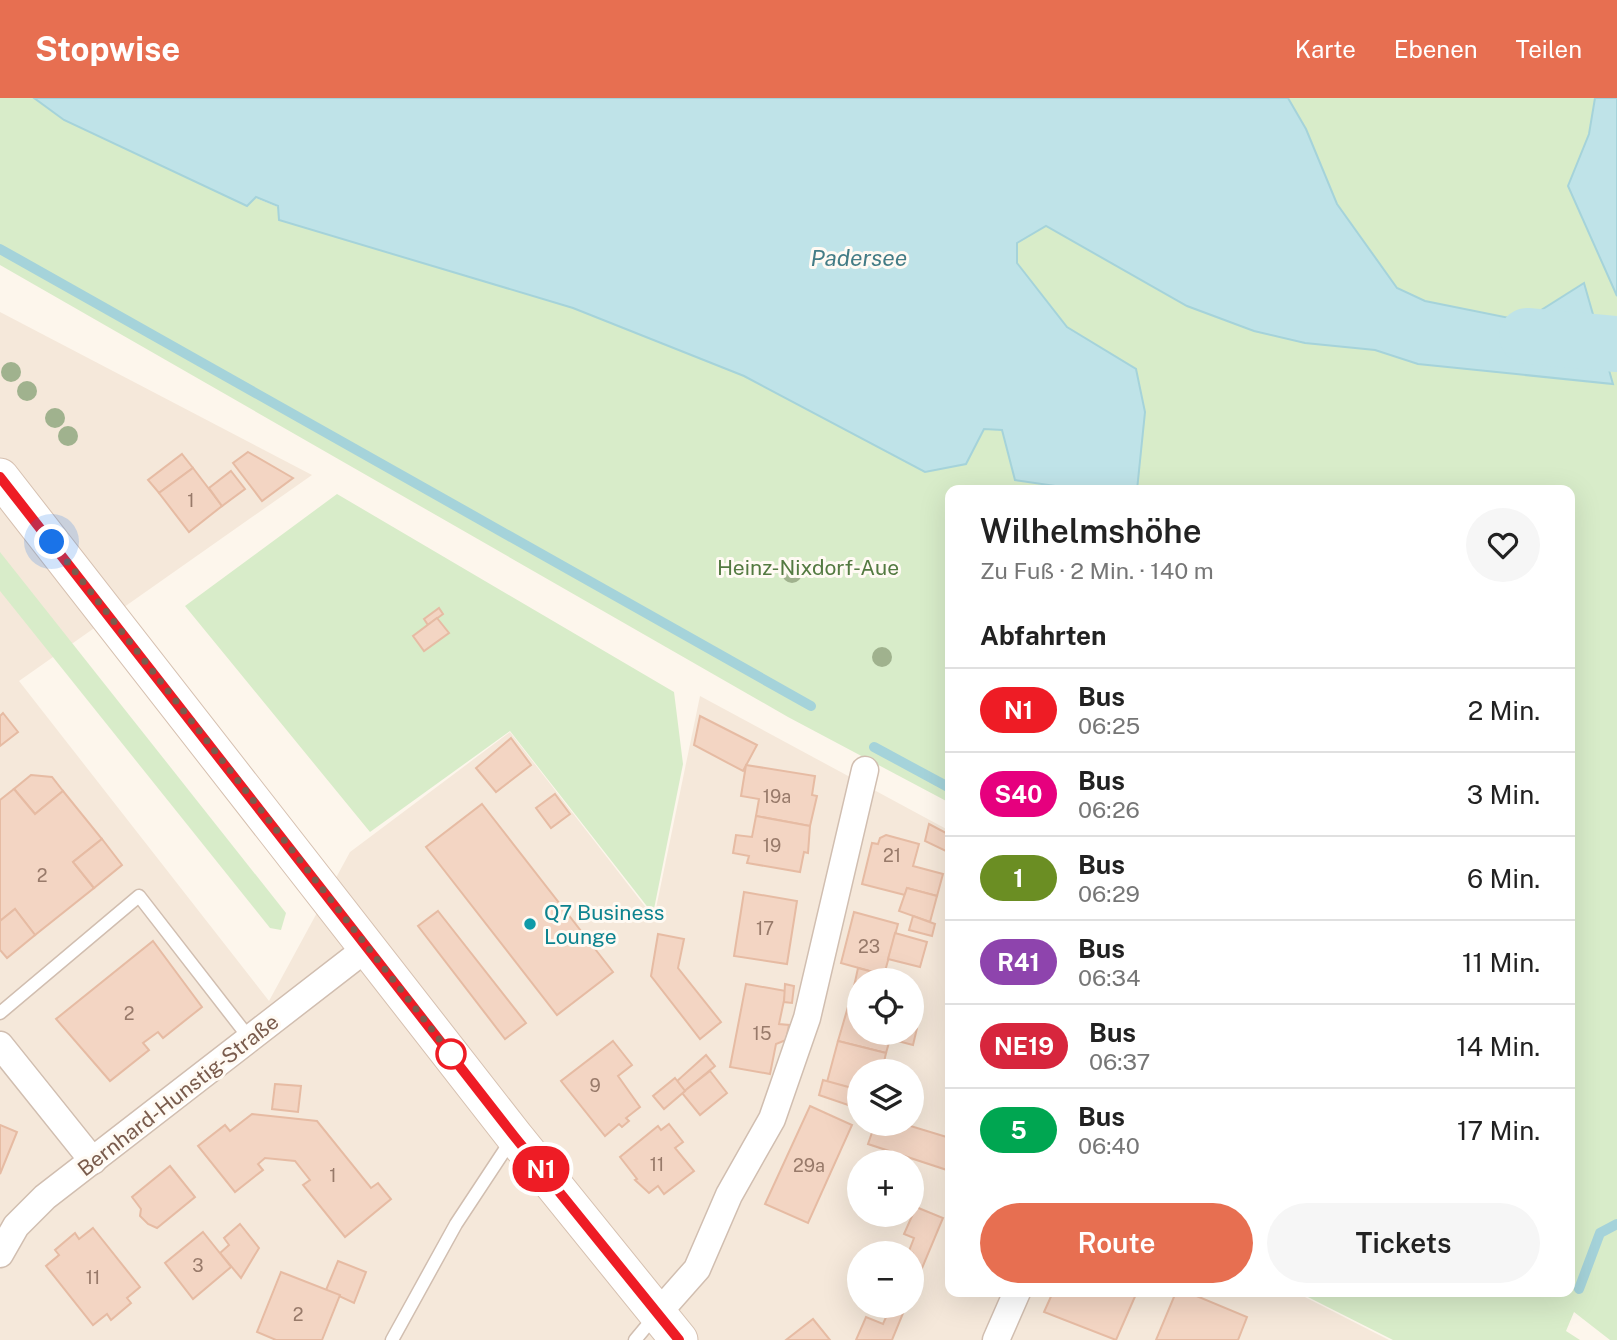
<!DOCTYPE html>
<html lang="de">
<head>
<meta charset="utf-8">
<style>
  :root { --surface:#fff; --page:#f6f6f6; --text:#222; --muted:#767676; --line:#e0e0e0; --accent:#e76f51 }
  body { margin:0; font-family:"Public Sans",sans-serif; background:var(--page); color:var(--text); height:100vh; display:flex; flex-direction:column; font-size:26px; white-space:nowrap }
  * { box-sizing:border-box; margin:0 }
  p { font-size:23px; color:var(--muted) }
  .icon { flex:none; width:38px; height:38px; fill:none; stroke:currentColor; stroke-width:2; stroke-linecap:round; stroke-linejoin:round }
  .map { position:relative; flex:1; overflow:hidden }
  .details { position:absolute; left:945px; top:387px; width:630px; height:812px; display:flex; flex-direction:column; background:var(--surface); border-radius:14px; box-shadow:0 7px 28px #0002 }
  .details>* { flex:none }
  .badge { padding:0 14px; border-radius:23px; font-size:24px; line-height:46px }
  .tools { position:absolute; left:847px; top:870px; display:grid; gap:14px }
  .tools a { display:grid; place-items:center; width:77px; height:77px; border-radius:50%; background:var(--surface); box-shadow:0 7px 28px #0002; font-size:35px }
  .you { position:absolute; width:35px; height:35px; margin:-18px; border:5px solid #fff; border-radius:50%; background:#1a73e8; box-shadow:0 0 0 10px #1a73e833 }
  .map>.badge { position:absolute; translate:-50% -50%; box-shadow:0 0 0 4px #fff }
  h2 { padding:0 35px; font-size:26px; line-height:63px }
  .round { display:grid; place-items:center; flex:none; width:74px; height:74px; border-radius:37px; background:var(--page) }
  .headline { display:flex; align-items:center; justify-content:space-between; height:119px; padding:0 35px }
  h1 { font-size:33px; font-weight:600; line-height:52px }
  .primary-button { display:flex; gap:14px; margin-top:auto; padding:14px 35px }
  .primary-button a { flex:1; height:80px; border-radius:42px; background:var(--accent); color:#fff; font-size:28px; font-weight:600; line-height:80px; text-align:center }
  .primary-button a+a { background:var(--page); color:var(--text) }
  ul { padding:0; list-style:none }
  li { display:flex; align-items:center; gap:21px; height:84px; padding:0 35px; border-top:2px solid var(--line) }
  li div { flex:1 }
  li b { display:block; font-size:26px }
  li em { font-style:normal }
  li .badge { min-width:77px; font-weight:700; text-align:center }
  header { display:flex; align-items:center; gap:42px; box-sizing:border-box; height:98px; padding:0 35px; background:var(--accent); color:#fff }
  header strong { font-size:33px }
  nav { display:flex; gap:38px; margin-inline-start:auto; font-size:24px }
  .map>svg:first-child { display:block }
  .residential { fill:#f5e8da; fill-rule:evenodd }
  .green { fill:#d8ecc9 }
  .water { fill:#bfe3e8; stroke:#a5d3da; stroke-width:2 }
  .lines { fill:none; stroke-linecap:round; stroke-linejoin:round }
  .stream { stroke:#a5d3da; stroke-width:10 }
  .river { stroke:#bfe3e8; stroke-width:56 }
  .building { fill:#f3d5c3; stroke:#e6bba3; stroke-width:2 }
  .service-casing { stroke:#d1beb0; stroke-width:15 }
  .minor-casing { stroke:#d1beb0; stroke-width:29 }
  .secondary-casing { stroke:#d6c0b0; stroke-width:39 }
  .service { stroke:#fff; stroke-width:12 }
  .minor { stroke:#fff; stroke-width:26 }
  .secondary { stroke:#fff; stroke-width:37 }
  .tree { fill:#a0b28e }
  .line-casing { stroke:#fff; stroke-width:16 }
  .line { stroke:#ee1c25; stroke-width:10 }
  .walk { stroke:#7a5c4d; stroke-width:7; stroke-dasharray:0 12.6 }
  .culture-dot { fill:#0f9aa8; stroke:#fffaf3; stroke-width:2.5 }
  .stop-dot { fill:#fff; stroke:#ee1c25; stroke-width:3.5 }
  .labels { text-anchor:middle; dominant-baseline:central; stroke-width:6; stroke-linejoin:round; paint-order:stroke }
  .number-label { font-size:18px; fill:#987a6a }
  .park-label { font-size:21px; fill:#537a41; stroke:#fffaf3 }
  .culture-label { font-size:21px; fill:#0d838f; stroke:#fffaf3; text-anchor:start }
  .street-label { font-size:21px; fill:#7a5c4d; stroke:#fffaf3 }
  .water-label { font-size:23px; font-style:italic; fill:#437c86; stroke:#fffaf3 }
</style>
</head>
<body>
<header>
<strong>Stopwise</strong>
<nav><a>Karte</a><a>Ebenen</a><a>Teilen</a></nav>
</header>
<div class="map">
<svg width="1617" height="1242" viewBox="0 0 1617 1242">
  <rect width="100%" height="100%" fill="#fdf6ec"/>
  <path class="residential" d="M 0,214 L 312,377 L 19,583 L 269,903 L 350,754 L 510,634 L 654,820 L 700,598 L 950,733 L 950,1194 L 1295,1194 L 1389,1242 L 0,1242 ZM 859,882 L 912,882 L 912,934 L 859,934 ZM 859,973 L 912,973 L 912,1026 L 859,1026 ZM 859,1064 L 912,1064 L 912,1116 L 859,1116 ZM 859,1155 L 912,1155 L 912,1208 L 859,1208 Z"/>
  <g class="green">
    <polygon points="0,0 34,0 65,22 278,109 573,210 744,278 925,374 976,344 984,331 1002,332 1015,382 1096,392 950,392 950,705 788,619 0,167"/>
    <polygon points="1288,0 1595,0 1589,36 1568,88 1617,198 1617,1242 1610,1242 1574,1214 1566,1233 1580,1242 1393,1242 1298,1194 1570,1194 1570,392 1137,392 1145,314 1136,271 1067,229 1017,165 1017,145 1047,127 1187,208 1254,233 1305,245 1396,190 1337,106 1306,31"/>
    <polygon points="337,396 674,594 683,666 653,816 510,633 370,734 185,508"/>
    <polygon points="0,454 286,815 281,832 270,830 0,493"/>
  </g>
  <g class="water">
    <polygon points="34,0 1288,0 1306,31 1337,106 1397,190 1425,203 1524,223 1584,185 1613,286 1418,266 1375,252 1305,245 1254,233 1187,208 1046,128 1017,145 1017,165 1067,229 1136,271 1145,314 1137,392 1076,391 1015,382 1002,332 984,331 966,366 925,374 744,278 573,210 279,122 278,108 256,99 247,108 64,22"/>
    <polygon points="1595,0 1617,0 1617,198 1568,88 1589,36"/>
  </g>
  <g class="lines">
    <g class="stream">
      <polyline points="0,151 811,608"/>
      <polyline points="874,649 950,690"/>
      <polyline points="1579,1191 1600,1135 1617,1126"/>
    </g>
    <polyline class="river" points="1527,238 1617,246"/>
  </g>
  <g class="building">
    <polygon points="248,354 293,380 262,403 233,365"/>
    <polygon points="182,356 193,370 159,395 148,382"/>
    <polygon points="193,370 222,408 189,434 159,395"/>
    <polygon points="231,373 245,391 222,408 209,390"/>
    <polygon points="439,510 443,516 428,527 424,521"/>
    <polygon points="437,520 449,535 424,553 413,538"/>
    <polygon points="3,615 18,634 0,648 0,618"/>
    <polygon points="700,618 757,647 743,673 694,647"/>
    <polygon points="511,640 531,667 496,694 476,670"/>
    <polygon points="746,667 815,678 812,697 817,698 810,728 756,718 759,701 741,698"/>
    <polygon points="31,677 52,679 63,693 35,716 14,691"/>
    <polygon points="14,691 35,716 63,693 102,741 73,764 94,790 35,837 15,811 0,823 0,702"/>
    <polygon points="555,696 570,716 551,730 536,710"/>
    <polygon points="482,706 613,874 557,917 426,749"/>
    <polygon points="756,718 810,728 808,755 804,754 800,774 747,765 749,758 733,755 736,737 752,739"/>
    <polygon points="929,726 950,737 950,755 925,743"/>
    <polygon points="886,737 919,746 913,768 943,776 937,798 907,790 905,797 862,786 872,745 878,746 880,740"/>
    <polygon points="102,741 122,767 94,790 73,764"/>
    <polygon points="907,790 937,798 930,824 899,813"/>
    <polygon points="744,794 797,803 787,866 734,858"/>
    <polygon points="15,811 35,837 7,860 0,852 0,823"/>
    <polygon points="438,813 526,925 505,941 418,828"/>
    <polygon points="854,814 898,826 884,877 841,865"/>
    <polygon points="913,818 935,826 932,838 909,832"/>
    <polygon points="895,835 927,844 920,869 888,861"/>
    <polygon points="658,836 684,841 678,870 721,924 700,941 651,878"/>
    <polygon points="153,843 202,909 163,940 158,934 143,945 149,952 110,983 56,921"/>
    <polygon points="858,870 884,877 903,882 859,882 859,885 855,884"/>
    <polygon points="855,884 859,885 859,905 850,902"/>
    <polygon points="746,886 786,893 779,926 789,927 786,942 776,946 770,976 730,969"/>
    <polygon points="785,886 794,888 792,905 784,904"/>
    <polygon points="850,902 859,905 859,934 912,934 912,928 917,930 913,947 890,941 886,955 838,943"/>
    <polygon points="613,943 632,967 618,978 640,1009 626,1020 629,1023 622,1029 619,1026 605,1038 561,983"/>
    <polygon points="838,943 886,955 882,973 859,973 859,992 827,984"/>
    <polygon points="706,957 715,968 685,993 677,983"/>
    <polygon points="710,973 727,995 700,1017 682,995"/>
    <polygon points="675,980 685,993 664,1011 653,998"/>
    <polygon points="823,982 852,990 848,1007 819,997"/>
    <polygon points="275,986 301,988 298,1014 272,1011"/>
    <polygon points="810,1008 852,1027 808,1125 765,1106"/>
    <polygon points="252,1016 317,1023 371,1090 378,1085 391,1101 345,1139 303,1087 310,1082 295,1063 265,1060 258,1066 263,1072 235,1094 198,1048 225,1027 230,1033"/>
    <polygon points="669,1026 683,1044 675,1050 694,1073 664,1096 658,1088 649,1095 635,1082 637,1081 620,1059 658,1028 661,1032"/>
    <polygon points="875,1026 904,1026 950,1040 950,1073 868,1046"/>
    <polygon points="0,1027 17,1034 0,1076"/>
    <polygon points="170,1068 195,1099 157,1130 148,1126 140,1118 141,1111 132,1099"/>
    <polygon points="916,1109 943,1120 912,1194 913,1155 909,1153 914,1140 904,1136"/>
    <polygon points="240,1126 259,1150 241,1180 220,1155 229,1147 224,1140"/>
    <polygon points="93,1130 140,1189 127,1200 131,1205 111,1222 107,1216 93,1227 46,1168 59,1157 55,1152 75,1135 79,1141"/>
    <polygon points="203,1134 231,1169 193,1201 165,1165"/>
    <polygon points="338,1163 366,1174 354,1205 326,1192"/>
    <polygon points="281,1174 340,1197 322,1242 276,1242 257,1234"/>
    <polygon points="1053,1194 1137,1194 1116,1242 1044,1214"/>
    <polygon points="1176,1194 1187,1194 1247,1219 1238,1242 1156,1242"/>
    <polygon points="891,1208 906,1208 892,1242 856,1242 866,1219 883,1226"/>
    <polygon points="813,1221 830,1242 786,1242"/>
  </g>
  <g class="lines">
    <g class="service-casing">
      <g id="service">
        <polyline points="0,915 139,798 250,941"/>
        <polyline points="392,1242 456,1126 512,1041"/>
        <polyline points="635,1242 655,1218"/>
      </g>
    </g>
    <g class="minor-casing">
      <g id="minor">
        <polyline points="0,947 93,1063"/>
        <polyline points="0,1156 16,1128 45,1099 368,849"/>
        <polyline points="659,1214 697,1171 729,1097 772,1021 807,920 865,672"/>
        <polyline points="996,1242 1017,1194"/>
      </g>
    </g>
    <g class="secondary-casing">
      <polyline id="secondary" points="0,379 514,1038 679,1242"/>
    </g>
    <use href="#service" class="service"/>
    <use href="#minor" class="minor"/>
    <use href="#secondary" class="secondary"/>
  </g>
  <g class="tree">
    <circle cx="11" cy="274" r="10"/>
    <circle cx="27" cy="293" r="10"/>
    <circle cx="55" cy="320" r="10"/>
    <circle cx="68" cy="338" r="10"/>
    <circle cx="792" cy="475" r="10"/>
    <circle cx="882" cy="559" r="10"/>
  </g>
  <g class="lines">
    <g class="line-casing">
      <polyline id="line" points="0,379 514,1038 679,1242"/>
    </g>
    <use href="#line" class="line"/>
    <polyline class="walk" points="52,444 451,956"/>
  </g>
  <circle class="culture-dot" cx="530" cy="826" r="7"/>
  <circle class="stop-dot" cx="451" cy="956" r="14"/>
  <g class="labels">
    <g class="number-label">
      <text x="191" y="402">1</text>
      <text x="777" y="698">19a</text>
      <text x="772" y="747">19</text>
      <text x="892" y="757">21</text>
      <text x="42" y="777">2</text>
      <text x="765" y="830">17</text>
      <text x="869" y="848">23</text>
      <text x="129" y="915">2</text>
      <text x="762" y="935">15</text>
      <text x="595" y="987">9</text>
      <text x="657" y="1066">11</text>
      <text x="809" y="1067">29a</text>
      <text x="333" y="1077">1</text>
      <text x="198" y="1167">3</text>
      <text x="93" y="1179">11</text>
      <text x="298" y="1216">2</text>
    </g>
    <g class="park-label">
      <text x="808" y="469">Heinz-Nixdorf-Aue</text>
    </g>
    <g class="culture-label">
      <text x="544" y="814">Q7 Business<tspan x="544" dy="24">Lounge</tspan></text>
    </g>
    <g class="street-label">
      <text transform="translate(178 997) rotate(-38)">Bernhard-Hunstig-Straße</text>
    </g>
    <g class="water-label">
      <text x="859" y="159">Padersee</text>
    </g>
  </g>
</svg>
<div class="tools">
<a><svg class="icon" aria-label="locate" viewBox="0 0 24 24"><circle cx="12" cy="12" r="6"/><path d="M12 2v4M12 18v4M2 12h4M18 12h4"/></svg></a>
<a><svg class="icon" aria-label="layers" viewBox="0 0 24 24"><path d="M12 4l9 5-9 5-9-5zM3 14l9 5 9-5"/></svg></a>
<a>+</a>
<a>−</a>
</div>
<div class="you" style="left:52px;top:444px"></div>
<b class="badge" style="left:541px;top:1071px;background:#ee1c25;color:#fff">N1</b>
<section class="details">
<div class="headline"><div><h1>Wilhelmshöhe</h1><p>Zu Fuß · 2 Min. · 140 m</p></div><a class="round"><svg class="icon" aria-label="heart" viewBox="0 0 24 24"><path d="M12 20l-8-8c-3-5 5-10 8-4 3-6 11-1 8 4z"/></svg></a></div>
<h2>Abfahrten</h2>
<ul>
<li><span class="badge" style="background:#ee1c25;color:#fff">N1</span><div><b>Bus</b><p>06:25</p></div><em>2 Min.</em></li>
<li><span class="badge" style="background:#e6007e;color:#fff">S40</span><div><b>Bus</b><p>06:26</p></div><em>3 Min.</em></li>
<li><span class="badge" style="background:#6b8e23;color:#fff">1</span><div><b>Bus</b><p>06:29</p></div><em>6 Min.</em></li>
<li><span class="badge" style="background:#8e44ad;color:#fff">R41</span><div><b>Bus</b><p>06:34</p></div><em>11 Min.</em></li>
<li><span class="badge" style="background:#d7263d;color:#fff">NE19</span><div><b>Bus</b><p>06:37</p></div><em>14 Min.</em></li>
<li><span class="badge" style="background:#00a651;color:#fff">5</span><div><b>Bus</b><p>06:40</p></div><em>17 Min.</em></li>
</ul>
<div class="primary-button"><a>Route</a><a>Tickets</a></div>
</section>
</div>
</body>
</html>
